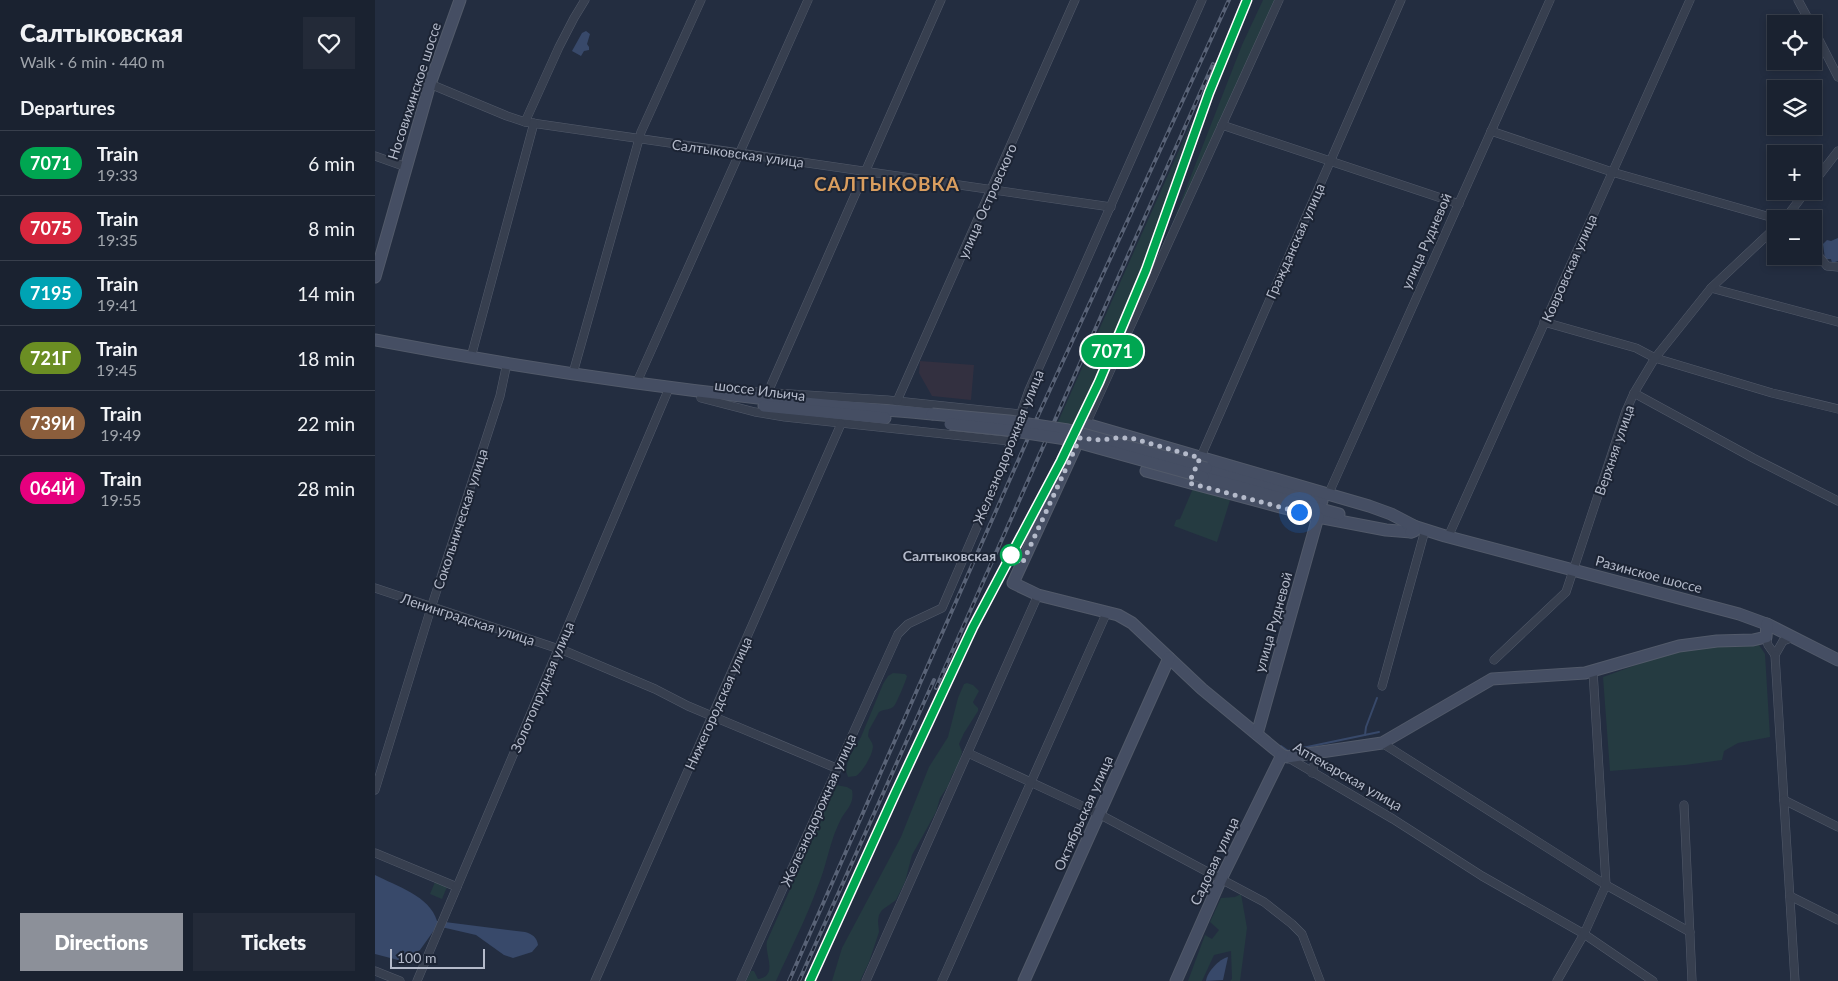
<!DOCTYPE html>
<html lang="en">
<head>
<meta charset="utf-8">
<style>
  :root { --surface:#1a2230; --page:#232a38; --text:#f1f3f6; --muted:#9fa4ab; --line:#383f4c; --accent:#8c9099 }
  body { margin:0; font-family:Lato,sans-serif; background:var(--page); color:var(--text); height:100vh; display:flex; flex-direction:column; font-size:19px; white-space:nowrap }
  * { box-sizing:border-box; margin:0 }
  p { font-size:16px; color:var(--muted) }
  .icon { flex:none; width:28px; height:28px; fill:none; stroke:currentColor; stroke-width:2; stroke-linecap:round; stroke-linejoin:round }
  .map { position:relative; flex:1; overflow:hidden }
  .sheet { display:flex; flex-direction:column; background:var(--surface); width:375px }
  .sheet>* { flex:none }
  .badge { padding:0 10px; border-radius:16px; font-size:18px; line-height:32px }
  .controls { position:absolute; left:1392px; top:15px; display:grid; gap:10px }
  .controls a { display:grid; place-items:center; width:55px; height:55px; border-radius:0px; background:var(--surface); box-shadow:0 2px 8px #0003,0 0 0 1px var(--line); font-size:25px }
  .scale { position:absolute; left:15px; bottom:12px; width:95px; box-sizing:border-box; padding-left:5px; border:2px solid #b4baca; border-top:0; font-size:14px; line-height:18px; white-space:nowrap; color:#b4baca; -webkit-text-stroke:4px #1c2434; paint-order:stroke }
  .you { position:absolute; width:25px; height:25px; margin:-12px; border:4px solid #fff; border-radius:50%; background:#1a73e8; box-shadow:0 0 0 8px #1a73e833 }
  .map>.badge { position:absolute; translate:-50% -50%; box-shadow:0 0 0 2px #fff }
  h2 { padding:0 20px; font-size:19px; line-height:45px }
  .round { display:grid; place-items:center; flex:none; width:52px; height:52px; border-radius:0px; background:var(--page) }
  .summary { display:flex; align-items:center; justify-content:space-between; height:85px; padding:0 20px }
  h1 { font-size:24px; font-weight:800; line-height:38px }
  .button { display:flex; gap:10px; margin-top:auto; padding:10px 20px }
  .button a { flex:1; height:58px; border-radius:0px; background:var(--accent); color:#fff; font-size:20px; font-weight:800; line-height:58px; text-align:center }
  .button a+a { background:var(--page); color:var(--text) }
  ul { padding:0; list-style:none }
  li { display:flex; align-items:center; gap:15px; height:65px; padding:0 20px; border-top:1px solid var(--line) }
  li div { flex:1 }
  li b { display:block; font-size:19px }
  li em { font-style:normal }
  li .badge { min-width:55px; font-weight:700; text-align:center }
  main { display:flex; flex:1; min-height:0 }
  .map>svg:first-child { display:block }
  .medical { fill:#333040 }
  .green { fill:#253b41 }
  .water { fill:#38496a }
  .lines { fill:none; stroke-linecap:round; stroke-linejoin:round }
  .stream { stroke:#38496a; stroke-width:2 }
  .street-casing { stroke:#525a6a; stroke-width:9 }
  .secondary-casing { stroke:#525a6a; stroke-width:13 }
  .street { stroke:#373f4f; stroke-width:8 }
  .secondary { stroke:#454e63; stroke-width:11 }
  .rail-casing { stroke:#596377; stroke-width:4 }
  .rail { stroke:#1c2434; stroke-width:2; stroke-dasharray:5.5; stroke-linecap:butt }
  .secondary-bridge-casing { stroke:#525a6a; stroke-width:13; stroke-linecap:butt }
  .secondary-bridge { stroke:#454e63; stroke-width:11 }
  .line-casing { stroke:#fff; stroke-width:11 }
  .line { stroke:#00a651; stroke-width:8 }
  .walk { stroke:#b4baca; stroke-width:5; stroke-dasharray:0 9 }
  .stop-dot { fill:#fff; stroke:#00a651; stroke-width:2.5 }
  .labels { text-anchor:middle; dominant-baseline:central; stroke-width:4; stroke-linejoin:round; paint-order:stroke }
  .street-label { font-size:14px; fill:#b4baca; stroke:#1c2434 }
  .stop-label { font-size:14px; font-weight:bold; fill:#b4baca; stroke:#1c2434; text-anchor:end }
  .district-label { font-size:19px; font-weight:bold; letter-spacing:1px; fill:#da9e5f; stroke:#1c2434 }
</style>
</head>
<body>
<main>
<section class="sheet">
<div class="summary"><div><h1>Салтыковская</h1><p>Walk · 6 min · 440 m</p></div><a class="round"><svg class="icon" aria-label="heart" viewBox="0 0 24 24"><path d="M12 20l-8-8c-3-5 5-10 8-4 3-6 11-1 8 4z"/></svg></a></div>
<h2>Departures</h2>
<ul>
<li><span class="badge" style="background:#00a651;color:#fff">7071</span><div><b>Train</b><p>19:33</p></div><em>6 min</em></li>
<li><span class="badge" style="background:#d7263d;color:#fff">7075</span><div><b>Train</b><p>19:35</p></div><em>8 min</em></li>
<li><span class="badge" style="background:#00a3b4;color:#fff">7195</span><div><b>Train</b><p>19:41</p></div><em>14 min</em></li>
<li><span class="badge" style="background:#6b8e23;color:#fff">721Г</span><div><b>Train</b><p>19:45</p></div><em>18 min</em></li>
<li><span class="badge" style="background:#8b5e3c;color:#fff">739И</span><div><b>Train</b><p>19:49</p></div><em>22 min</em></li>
<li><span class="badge" style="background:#e6007e;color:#fff">064Й</span><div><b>Train</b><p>19:55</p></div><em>28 min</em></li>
</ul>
<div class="button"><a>Directions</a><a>Tickets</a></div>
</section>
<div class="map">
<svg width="1463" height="981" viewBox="0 0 1463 981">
  <rect width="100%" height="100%" fill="#232d40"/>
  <polygon class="medical" points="545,361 599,365 596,400 557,396 544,373"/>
  <g class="green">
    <polygon points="888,0 900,0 800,224 798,222 867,45"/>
    <polygon points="818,119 800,175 751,310 700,426 682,424"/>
    <polygon points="819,486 856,497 842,542 799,526 801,520 805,519"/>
    <polygon points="1384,645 1390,654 1395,737 1363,743 1349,751 1347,760 1310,765 1235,771 1228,677 1305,649"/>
    <path d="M 518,673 L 530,674 L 532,676 C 532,678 521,705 519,706 C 516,710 509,709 504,712 L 494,730 L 493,736 C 495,740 498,743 498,747 C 497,756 488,771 481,776 L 473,777 L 471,771 L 473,759 L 486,737 L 508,684 L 513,676 Z"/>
    <polygon points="592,683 598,685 604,691 598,702 599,704 603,708 603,711 589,733 584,744 587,752 583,766 577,775 573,786 565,798 561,812 537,855 530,882 521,900 507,910 504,915 503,921 504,932 494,962 485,981 457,981 467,948 526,837 554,767 573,737 583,698 589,684"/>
    <path d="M 461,785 L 472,787 L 477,790 C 480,805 470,810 465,821 C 463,825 461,830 459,835 C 453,852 450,869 443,886 C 431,919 415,950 401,981 L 371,981 L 376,971 L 379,971 L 383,979 C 404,976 389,954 392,941 L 417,885 L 427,858 Z"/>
    <polygon points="60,882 72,887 67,899 55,894"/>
    <polygon points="866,894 872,928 865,981 855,981 857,979 856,951 839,955 827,981 813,981 830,935 837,939 844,930 835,922 846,898 860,897"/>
  </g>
  <g class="water">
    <polygon points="211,31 215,34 212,44 214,47 214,50 209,51 206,56 197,51 207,33"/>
    <polygon points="1463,238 1463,261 1457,263 1456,259 1450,259 1448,244 1452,240 1456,241"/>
    <path d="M 0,875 C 21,886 55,896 62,921 L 150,932 C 157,934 162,937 163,945 L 157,952 L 138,958 L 129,955 L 101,935 L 62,926 L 45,950 L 39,953 L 23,960 L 0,954 Z"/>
    <path d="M 853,957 L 848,980 L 831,981 C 832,972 844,959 853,957 Z"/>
  </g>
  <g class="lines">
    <g class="stream">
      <polyline points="990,735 991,727 1002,698"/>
      <polyline points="906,746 913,751 1004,732"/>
    </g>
    <g class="street-casing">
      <g id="street">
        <polyline points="1423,0 1436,24"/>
        <polyline points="1439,30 1463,77"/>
        <polyline points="55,84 132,116 150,122 736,207"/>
        <polyline points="150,122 184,47 199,18 210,0"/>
        <polyline points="847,125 1084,204"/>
        <polyline points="1116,131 1237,172 1402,219"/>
        <polyline points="0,156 31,167"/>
        <polyline points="1439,182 1463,151"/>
        <polyline points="1410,219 1431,191"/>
        <polyline points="1439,230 1443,231 1443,255 1452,266 1463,267"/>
        <polyline points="1336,288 1463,322"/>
        <polyline points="1169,322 1261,348 1280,358 1397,393 1463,409"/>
        <polyline points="96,357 159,123"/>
        <polyline points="198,373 266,132 326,0"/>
        <polyline points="262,382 433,0"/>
        <polyline points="353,390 512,400 645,414"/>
        <polyline points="393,392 566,0"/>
        <polyline points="1259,393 1378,458 1463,501"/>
        <polyline points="326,398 380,412 410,417 635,441"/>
        <polyline points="522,401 700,0"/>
        <polyline points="711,424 904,0"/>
        <polyline points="824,461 1026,0"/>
        <polyline points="953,495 1175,0"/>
        <polyline points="1073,537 1315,0"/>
        <polyline points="0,588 190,651 280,689 313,706 461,768"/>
        <polyline points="1391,637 1393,645 1400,655 1408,641 1418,637"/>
        <polyline points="1400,655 1420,981"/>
        <polyline points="1119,660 1191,592 1251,411 1259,393 1280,358 1336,288 1401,227"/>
        <polyline points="1007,686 1049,534"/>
        <polyline points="1007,743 1231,885 1315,932"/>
        <polyline points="593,753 722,813 889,902 917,924 927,934 945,981"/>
        <polyline points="912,757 1018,819 1107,876 1209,934 1278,981"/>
        <polyline points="937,773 942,753"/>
        <polyline points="0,790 56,608 125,396 132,363"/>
        <polyline points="1409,800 1463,827"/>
        <polyline points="1309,805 1317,981"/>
        <polyline points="0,853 82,887"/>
        <polyline points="1415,896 1463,920"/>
        <polyline points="0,971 25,981"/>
        <polyline points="42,981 292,393"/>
        <polyline points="220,981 466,424"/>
        <polyline points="366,981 523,634 533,624 567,608 624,476 654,390 827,0"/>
        <polyline points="491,981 663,595"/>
        <polyline points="567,981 732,612"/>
        <polyline points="1182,981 1209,934 1231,885 1218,671"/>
      </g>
    </g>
    <g class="secondary-casing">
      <g id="secondary">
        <polyline points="0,277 55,84 85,0"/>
        <path d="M 0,340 C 126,364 255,384 383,398 C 441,405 499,409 557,414"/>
        <polyline points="389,406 510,418"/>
        <polyline points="779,454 771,471 943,517 1011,530 1036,532"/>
        <polyline points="831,468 947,501"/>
        <polyline points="828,477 964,514"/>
        <polyline points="1032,524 1070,536 1364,614 1394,625 1463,660"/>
        <polyline points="1036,532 1039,531 1039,526 1016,514 994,506 711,424 638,583 663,595 743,615 757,623 827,689 907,755 912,757 1007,743 1117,679 1210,673 1304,646 1342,641 1378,640 1391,637 1392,624"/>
        <polyline points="882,734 943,517"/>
        <polyline points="649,981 794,658"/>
        <polyline points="801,981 846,879 907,755"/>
      </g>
    </g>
    <use href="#street" class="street"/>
    <use href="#secondary" class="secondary"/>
    <g class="rail-casing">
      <g id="rail">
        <polyline points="561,688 838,64"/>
        <polyline points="414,981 661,420 854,0"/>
        <polyline points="424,981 559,680"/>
        <polyline points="435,981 520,794 598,627 686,461 724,382 771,270 834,93 872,0"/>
      </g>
    </g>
    <use href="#rail" class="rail"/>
    <g class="secondary-bridge-casing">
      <g id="secondary-bridge">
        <polyline points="557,414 634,421 693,430 831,468"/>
        <polyline points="575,424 632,430 691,439 828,477"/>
      </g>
    </g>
    <use href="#secondary-bridge" class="secondary-bridge"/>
  </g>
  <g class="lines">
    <g class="line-casing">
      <polyline id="line" points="435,981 520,794 598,627 686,461 724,382 771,270 834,93 872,0"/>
    </g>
    <use href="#line" class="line"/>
    <polyline class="walk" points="636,555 647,564 705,438 725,440 741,438 756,438 825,458 814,483 924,512"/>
  </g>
  <circle class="stop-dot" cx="636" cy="555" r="10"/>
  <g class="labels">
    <g class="street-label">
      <text transform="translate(39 91) rotate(-72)">Носовихинское шоссе</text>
      <text transform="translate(363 153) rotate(8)">Салтыковская улица</text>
      <text transform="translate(612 201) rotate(-66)">улица Островского</text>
      <text transform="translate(920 241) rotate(-66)">Гражданская улица</text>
      <text transform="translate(1051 241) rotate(-66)">улица Рудневой</text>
      <text transform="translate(1194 268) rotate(-66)">Ковровская улица</text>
      <text transform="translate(385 390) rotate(7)">шоссе Ильича</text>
      <text transform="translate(633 447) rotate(-68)">Железнодорожная улица</text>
      <text transform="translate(1239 450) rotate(-71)">Верхняя улица</text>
      <text transform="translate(85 519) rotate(-72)">Сокольническая улица</text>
      <text transform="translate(1274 574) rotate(15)">Разинское шоссе</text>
      <text transform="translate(93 619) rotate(18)">Ленинградская улица</text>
      <text transform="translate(898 622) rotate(-74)">улица Рудневой</text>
      <text transform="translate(167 687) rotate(-67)">Золотопрудная улица</text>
      <text transform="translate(343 703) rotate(-66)">Нижегородская улица</text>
      <text transform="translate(973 776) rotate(30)">Аптекарская улица</text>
      <text transform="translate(443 810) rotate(-66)">Железнодорожная улица</text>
      <text transform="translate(708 813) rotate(-66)">Октябрьская улица</text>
      <text transform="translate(839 861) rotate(-65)">Садовая улица</text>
    </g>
    <g class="stop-label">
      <text x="621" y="555">Салтыковская</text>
    </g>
    <g class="district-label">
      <text x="512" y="183">САЛТЫКОВКА</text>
    </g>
  </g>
</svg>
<div class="controls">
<a><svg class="icon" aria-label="locate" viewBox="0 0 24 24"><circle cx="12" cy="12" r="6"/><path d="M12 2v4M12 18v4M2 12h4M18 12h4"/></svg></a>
<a><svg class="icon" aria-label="layers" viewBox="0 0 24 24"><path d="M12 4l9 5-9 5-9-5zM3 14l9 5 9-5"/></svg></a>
<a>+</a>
<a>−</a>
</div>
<div class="scale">100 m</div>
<div class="you" style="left:924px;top:512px"></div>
<b class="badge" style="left:737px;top:351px;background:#00a651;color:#fff">7071</b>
</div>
</main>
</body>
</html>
